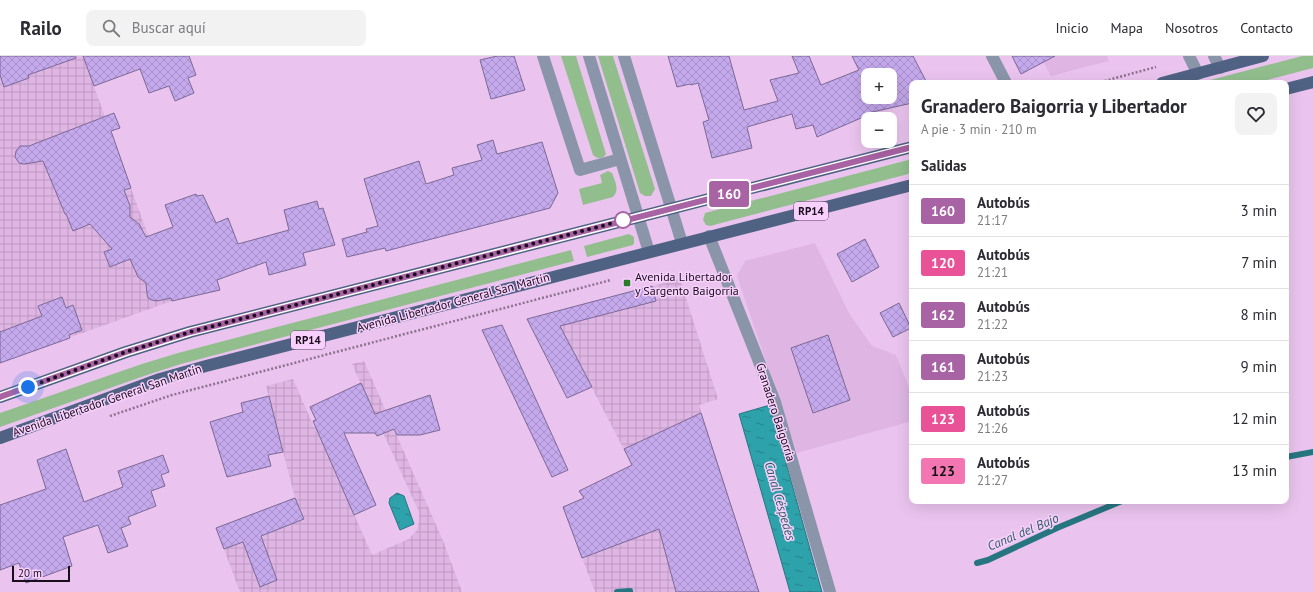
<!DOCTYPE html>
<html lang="es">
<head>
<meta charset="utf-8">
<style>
  :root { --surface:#fff; --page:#f2f2f3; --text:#2b2b33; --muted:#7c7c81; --line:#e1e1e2 }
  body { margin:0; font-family:"PT Sans",sans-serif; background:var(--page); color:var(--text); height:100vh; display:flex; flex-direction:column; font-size:15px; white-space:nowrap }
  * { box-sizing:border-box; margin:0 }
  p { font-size:13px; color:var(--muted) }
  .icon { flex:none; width:22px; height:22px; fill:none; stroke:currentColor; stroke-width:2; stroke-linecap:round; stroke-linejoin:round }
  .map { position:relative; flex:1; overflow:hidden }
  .panel { position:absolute; left:909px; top:24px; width:380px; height:424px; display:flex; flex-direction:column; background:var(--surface); border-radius:8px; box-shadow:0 4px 16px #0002 }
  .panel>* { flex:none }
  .badge { padding:0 8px; border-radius:3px; font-size:14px; line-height:26px }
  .fabs { position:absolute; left:861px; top:12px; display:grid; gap:8px }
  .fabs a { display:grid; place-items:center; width:36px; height:36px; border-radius:8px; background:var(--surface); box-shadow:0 4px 16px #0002; font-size:20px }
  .scale { position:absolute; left:12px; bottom:10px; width:58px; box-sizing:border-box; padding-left:4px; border:2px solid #1a0d1c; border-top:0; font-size:11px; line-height:14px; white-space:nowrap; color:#1a0d1c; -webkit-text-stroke:3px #f7d1fc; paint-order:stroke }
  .you { position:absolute; width:20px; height:20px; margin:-10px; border:3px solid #fff; border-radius:50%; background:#1a73e8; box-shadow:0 0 0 6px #1a73e833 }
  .map>.badge { position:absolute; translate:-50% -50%; box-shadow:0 0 0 2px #fff }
  h2 { padding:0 12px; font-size:15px; line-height:36px }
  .round { display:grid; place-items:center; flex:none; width:42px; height:42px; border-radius:8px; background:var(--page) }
  .head { display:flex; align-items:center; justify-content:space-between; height:68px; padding:0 12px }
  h1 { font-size:19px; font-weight:700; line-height:30px }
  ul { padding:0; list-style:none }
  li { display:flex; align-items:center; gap:12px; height:52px; padding:0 12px; border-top:1px solid var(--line) }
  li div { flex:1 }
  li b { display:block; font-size:15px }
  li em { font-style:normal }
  li .badge { min-width:44px; font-weight:700; text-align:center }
  header { display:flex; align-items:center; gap:24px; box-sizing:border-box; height:56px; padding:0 20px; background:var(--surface); border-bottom:1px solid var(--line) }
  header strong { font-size:19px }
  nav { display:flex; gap:22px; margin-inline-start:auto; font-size:14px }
  .search { width:280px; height:36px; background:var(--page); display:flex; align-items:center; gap:10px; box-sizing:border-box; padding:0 14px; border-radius:8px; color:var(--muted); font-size:15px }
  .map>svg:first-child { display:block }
  .built { fill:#deb5e3 }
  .industrial { fill:url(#industrial-grid) }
  .grass { fill:#92be8e }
  .water { fill:url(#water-ripples); stroke:#277580 }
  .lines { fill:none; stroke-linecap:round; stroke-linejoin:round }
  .stream { stroke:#277580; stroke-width:6 }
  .building { fill:url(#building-cross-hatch); stroke:#7b6995; fill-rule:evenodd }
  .path { stroke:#8d7290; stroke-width:2.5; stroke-dasharray:2 2; stroke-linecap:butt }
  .street { stroke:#8b95a9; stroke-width:12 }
  .primary { stroke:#506284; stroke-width:12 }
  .line-casing { stroke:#fff; stroke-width:9 }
  .line { stroke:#a863a4; stroke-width:6 }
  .walk { stroke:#1a0d1c; stroke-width:4; stroke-dasharray:0 7.2 }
  .stop-dot { fill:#fff; stroke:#a863a4; stroke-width:2 }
  .poi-dot { fill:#297c28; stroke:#f7d1fc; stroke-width:1.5 }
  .labels { text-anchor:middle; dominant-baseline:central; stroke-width:3; stroke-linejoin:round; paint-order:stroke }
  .shield { fill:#f7d1fc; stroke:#5c485f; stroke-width:1 }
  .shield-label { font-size:11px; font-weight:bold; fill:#1a0d1c }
  .poi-label { font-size:12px; fill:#1a0d1c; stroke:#f7d1fc; text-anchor:start }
  .street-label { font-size:12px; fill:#1a0d1c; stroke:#f7d1fc }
  .water-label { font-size:13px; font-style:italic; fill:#2e5e62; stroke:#f7d1fc }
</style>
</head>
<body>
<header>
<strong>Railo</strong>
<div class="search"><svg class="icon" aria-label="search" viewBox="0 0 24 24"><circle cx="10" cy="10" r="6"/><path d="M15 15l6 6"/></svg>Buscar aquí</div>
<nav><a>Inicio</a><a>Mapa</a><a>Nosotros</a><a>Contacto</a></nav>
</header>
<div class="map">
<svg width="1313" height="536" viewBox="0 0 1313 536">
  <defs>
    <pattern id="industrial-grid" width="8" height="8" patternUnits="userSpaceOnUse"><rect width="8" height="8" fill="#deb5e3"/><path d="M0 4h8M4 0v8" fill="none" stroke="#be9ac2"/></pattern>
    <pattern id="water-ripples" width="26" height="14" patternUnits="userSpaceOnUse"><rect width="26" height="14" fill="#2da2ab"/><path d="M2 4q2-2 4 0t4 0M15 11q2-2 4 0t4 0" fill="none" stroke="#26828a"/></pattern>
    <pattern id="building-cross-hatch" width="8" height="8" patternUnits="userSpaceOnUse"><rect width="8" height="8" fill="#c5a9ed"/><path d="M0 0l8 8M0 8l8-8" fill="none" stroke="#a990cb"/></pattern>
  </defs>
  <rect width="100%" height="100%" fill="#eac4ee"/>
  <g class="built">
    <polygon points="1040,0 1107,0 1109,5 1051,20"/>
    <polygon points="815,187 849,257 872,290 896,299 912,339 912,365 797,397 737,220 745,205"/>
  </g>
  <g class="industrial">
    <polygon points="0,0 83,0 172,245 1,306 0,302"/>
    <polygon points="680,223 718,343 699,349 759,536 595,536 563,451 638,421 553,256"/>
    <polygon points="364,305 444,487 462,536 240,536 216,472 295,442 266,330 293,323 314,371 315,371 324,390 372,499 409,483 417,474 419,465 419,456 352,308"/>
  </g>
  <g class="grass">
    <path d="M 561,0 L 576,0 L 606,98 C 603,103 597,103 593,99 Z"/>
    <polygon points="598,0 613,0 655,133 651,140 645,140 640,137"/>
    <polygon points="1302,0 1313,0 1313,12 1256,27 1199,27"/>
    <polygon points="912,103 912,117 710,170 706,169 703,164 705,157"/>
    <path d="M 608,115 L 612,117 C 615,125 620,134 613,141 L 583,149 L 579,133 L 602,127 L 600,119 Z"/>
    <polygon points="629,178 634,181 634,187 633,189 587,201 584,190"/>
    <polygon points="571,194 574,205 181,308 144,320 0,371 0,357 142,308 178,297"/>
  </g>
  <g class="water">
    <polygon points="770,349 822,536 790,536 739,358"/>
    <polygon points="397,437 404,440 414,468 400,474 389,447 390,442"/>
  </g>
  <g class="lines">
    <g class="stream">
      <polyline points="1286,401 1313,396"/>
      <polyline points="977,507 988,504 1057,472 1122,445"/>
      <polyline points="617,536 630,535"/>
    </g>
  </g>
  <g class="building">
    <polygon points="0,0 75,0 76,2 28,19 29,22 4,31 0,19"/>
    <polygon points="83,0 189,0 196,19 188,22 194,37 175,45 169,30 149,37 140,13 94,30"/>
    <polygon points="497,0 514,0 525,34 491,43 480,4"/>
    <path d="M 668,0 L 729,0 L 744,54 L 778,45 L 770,24 L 799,17 L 792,0 L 809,0 L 821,29 L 859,14 L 852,0 L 913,0 L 927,27 L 912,27 L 912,47 L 868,57 L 868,59 L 817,81 L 813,69 L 796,73 L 792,58 L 747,71 L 752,92 L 712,102 L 703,66 L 709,64 L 698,27 L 691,29 L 690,28 L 677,31 ZM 868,19 L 890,19 L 890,41 L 868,41 Z"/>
    <polygon points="1012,0 1055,0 1021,18"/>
    <polygon points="114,57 120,72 111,75 131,132 124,134 130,150 130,161 139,168 146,181 173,171 165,149 196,138 197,140 203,139 216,167 228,162 238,188 289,174 284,154 317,145 319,153 323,152 335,189 303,197 306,209 269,219 266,206 217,224 220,234 172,245 171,242 157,245 152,244 148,242 147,238 146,227 138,221 130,203 110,211 104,196 112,193 90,168 73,175 66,158 65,158 43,105 24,108 19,107 15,101 16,95 20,90 29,90"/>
    <polygon points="493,84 497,98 542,86 558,137 550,152 386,195 385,192 347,201 342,183 367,176 366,173 378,170 364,123 419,105 426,128 454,119 452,112 482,104 477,89"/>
    <polygon points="865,183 879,211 852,226 837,198"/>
    <polygon points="652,230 656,245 560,270 592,331 567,342 527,263"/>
    <polygon points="62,241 66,252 73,249 82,274 69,279 70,282 0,307 0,276 42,260 38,250"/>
    <polygon points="899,247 911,272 893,281 880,257"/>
    <polygon points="502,269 568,414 552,421 482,274"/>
    <polygon points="828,279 850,344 813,357 791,292"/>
    <polygon points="361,327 375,358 430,339 440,374 420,379 397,379 394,373 377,380 375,377 344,377 376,449 354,459 313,365 316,364 310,351"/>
    <polygon points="269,340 283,396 268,399 271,410 227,421 210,366 243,356 241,347"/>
    <polygon points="701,357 759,536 676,536 659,473 582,502 563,451 584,442 579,435 632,409 624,393"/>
    <polygon points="66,393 84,446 123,431 118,415 163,399 169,416 161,419 165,430 151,435 156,450 128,461 131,468 121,472 128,490 108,497 98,469 63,481 72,510 26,527 19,507 0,514 0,449 46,433 37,404"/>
    <polygon points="295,442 304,463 261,480 277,524 260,531 243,486 224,493 216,472"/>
  </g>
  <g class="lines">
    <g class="path">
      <polyline points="1097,27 1156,11"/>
      <polyline points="110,360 172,339 611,224"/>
    </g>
    <g class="street">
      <polyline points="543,0 580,114 620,103"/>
      <polyline points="589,0 649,196"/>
      <polyline points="624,0 682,187"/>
      <polyline points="992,0 1006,27"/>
      <polyline points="1189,0 1198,18"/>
      <polyline points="1214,0 1220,12"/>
      <polyline points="709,180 775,346 830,536"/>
    </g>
    <g class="primary">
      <polyline points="1162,27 1263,0"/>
      <polyline points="1286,33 1313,26"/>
      <polyline points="0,341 126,296 190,276 912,91"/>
      <polyline points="0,382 160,323 206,310 912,129"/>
    </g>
  </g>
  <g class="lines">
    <g class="line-casing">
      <polyline id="line" points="0,341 126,296 190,276 912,91"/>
    </g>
    <use href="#line" class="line"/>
    <polyline class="walk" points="28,331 126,296 190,276 625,164 623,164"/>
  </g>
  <circle class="stop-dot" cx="623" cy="164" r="8"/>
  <rect class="poi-dot" x="623" y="223" width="8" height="8" rx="2"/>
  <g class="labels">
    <g class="shield">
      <rect x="794" y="146" width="34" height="18" rx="3"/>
      <rect x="291" y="275" width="34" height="18" rx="3"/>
    </g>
    <g class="shield-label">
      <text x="811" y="155">RP14</text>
      <text x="308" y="284">RP14</text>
    </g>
    <g class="poi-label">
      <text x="635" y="220">Avenida Libertador<tspan x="635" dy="14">y Sargento Baigorria</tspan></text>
    </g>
    <g class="street-label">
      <text transform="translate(453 246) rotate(-15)">Avenida Libertador General San Martín</text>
      <text transform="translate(107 344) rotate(-19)">Avenida Libertador General San Martín</text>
      <text transform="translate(776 356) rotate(72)">Granadero Baigorria</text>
    </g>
    <g class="water-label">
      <text transform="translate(780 445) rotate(74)">Canal Céspedes</text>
      <text transform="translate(1023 476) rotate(-23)">Canal del Bajo</text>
    </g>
  </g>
</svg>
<div class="fabs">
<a>+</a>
<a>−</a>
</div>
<div class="scale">20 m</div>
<div class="you" style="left:28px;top:331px"></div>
<b class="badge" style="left:729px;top:138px;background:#a863a4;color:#fff">160</b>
<section class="panel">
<div class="head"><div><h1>Granadero Baigorria y Libertador</h1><p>A pie · 3 min · 210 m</p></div><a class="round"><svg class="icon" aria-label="heart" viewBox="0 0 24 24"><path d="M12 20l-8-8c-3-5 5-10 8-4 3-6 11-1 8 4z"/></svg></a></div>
<h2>Salidas</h2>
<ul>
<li><span class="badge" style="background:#a863a4;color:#fff">160</span><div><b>Autobús</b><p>21:17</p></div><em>3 min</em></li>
<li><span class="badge" style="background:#e95297;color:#fff">120</span><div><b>Autobús</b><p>21:21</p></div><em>7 min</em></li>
<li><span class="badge" style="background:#a863a4;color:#fff">162</span><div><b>Autobús</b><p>21:22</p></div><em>8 min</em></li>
<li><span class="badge" style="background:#a863a4;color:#fff">161</span><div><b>Autobús</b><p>21:23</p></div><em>9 min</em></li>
<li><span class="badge" style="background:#e95297;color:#fff">123</span><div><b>Autobús</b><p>21:26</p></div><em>12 min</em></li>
<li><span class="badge" style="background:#f376b2;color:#111">123</span><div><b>Autobús</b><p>21:27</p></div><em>13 min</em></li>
</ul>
</section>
</div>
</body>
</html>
